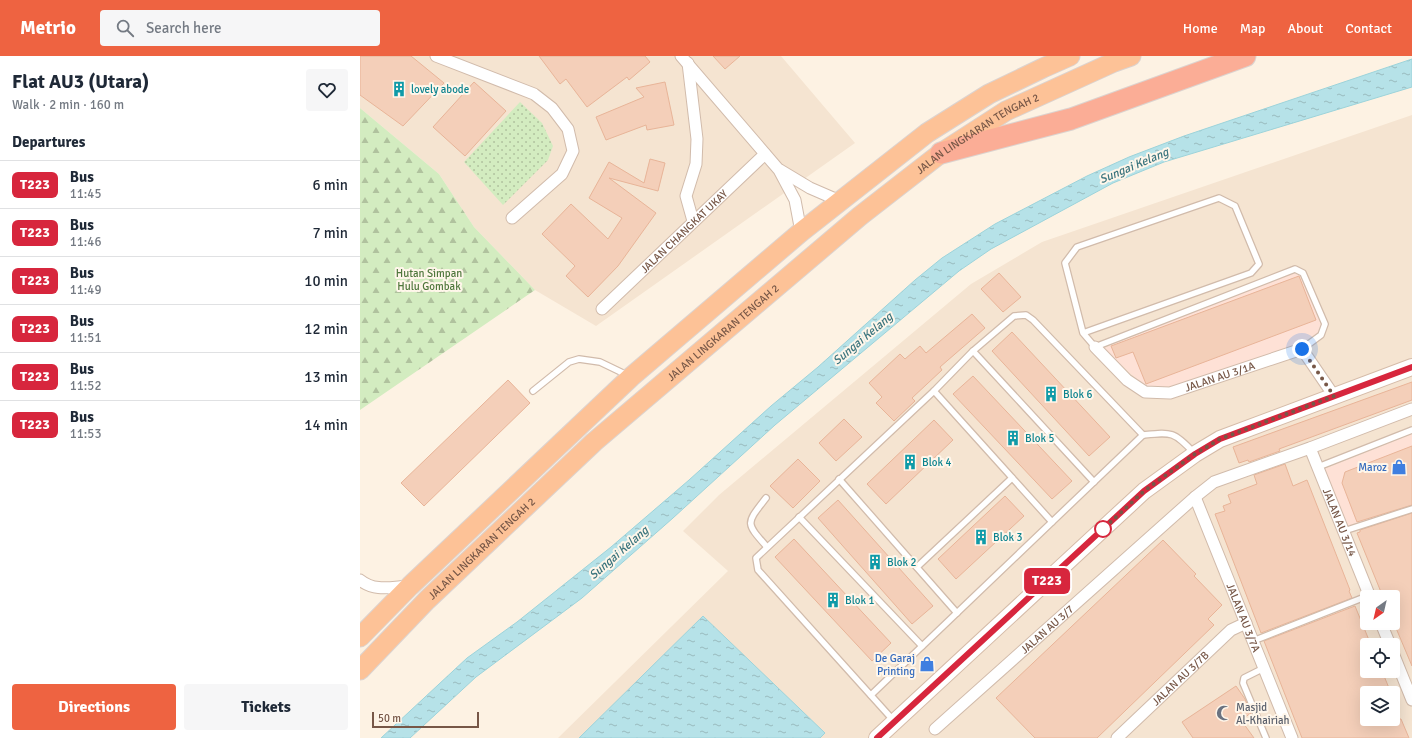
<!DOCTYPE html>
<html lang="en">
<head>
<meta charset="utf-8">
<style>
  :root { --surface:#fff; --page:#f6f6f7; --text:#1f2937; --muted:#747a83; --line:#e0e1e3; --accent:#ee6341 }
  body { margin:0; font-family:Signika,sans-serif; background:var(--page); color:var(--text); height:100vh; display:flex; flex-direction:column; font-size:15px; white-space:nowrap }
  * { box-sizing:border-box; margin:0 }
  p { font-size:13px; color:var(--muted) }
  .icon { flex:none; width:22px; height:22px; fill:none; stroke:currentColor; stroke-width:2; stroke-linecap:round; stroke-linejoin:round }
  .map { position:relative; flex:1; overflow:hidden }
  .panel { display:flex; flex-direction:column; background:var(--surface); width:360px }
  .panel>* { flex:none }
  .badge { padding:0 8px; border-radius:6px; font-size:14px; line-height:26px }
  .needle { width:26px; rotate:214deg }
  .buttons { position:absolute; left:1000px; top:534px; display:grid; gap:8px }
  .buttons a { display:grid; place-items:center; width:40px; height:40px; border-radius:4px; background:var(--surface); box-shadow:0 4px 16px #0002; font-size:20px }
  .scale { position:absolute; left:12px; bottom:10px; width:107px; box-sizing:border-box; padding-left:4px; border:2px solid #775747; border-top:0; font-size:11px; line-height:14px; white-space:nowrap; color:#775747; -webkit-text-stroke:3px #fff6ea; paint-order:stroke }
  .you { position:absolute; width:20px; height:20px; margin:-10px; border:3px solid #fff; border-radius:50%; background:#1a73e8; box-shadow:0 0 0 6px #1a73e833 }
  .map>.badge { position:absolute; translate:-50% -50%; box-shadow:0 0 0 2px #fff }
  h2 { padding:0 12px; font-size:15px; line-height:36px }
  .round { display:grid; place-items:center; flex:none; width:42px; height:42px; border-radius:4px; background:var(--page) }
  .overview { display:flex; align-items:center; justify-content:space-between; height:68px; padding:0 12px }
  h1 { font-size:19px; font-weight:700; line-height:30px }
  .cta { display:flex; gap:8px; margin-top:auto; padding:8px 12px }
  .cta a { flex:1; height:46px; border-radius:4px; background:var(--accent); color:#fff; font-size:16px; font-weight:700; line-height:46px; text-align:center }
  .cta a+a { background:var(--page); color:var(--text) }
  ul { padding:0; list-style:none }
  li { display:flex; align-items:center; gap:12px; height:48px; padding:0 12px; border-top:1px solid var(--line) }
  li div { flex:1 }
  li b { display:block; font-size:15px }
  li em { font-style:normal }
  li .badge { min-width:44px; font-weight:700; text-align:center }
  header { display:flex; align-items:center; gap:24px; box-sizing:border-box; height:56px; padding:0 20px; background:var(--accent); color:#fff }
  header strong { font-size:19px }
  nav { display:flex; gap:22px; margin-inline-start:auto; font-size:14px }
  .search { width:280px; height:36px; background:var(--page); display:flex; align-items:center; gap:10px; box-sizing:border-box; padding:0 14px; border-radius:4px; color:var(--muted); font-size:15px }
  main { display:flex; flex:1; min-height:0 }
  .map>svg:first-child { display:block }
  .residential { fill:#f5e4d1; fill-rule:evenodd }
  .commercial { fill:#fee1d6 }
  .grass { fill:url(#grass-dots) }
  .forest { fill:url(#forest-firs) }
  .water { fill:url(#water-ripples); stroke:#9cd3da }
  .building { fill:#f4cfb9; stroke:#e8b498 }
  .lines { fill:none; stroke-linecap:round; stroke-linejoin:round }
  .service-casing { stroke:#d1bbab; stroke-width:8 }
  .minor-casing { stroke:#d1bbab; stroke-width:13 }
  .secondary-casing { stroke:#d5bba8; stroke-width:18 }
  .trunk-casing { stroke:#dcd3cf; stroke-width:21 }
  .motorway-casing { stroke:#dcd3cf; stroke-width:23 }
  .service { stroke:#fff; stroke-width:5.5 }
  .minor { stroke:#fff; stroke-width:11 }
  .secondary { stroke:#fff; stroke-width:16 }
  .trunk { stroke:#fdc297; stroke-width:19 }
  .motorway { stroke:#fbad96; stroke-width:21 }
  .line-casing { stroke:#fff; stroke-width:9 }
  .line { stroke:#d7263d; stroke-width:6 }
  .walk { stroke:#775747; stroke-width:4; stroke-dasharray:0 7.2 }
  .stop-dot { fill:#fff; stroke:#d7263d; stroke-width:2 }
  .labels { text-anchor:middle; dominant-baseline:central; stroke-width:4; stroke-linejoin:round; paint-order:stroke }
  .culture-label { font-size:11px; fill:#0d838f; stroke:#fff6ea; text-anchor:start }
  .street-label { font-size:11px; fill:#775747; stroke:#fff6ea }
  .park-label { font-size:11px; fill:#4f773c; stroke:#fff6ea }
  .shop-label { font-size:11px; fill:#366cbe; stroke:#fff6ea; text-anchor:end }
  .worship-label { font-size:11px; fill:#5b616d; stroke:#fff6ea; text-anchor:start }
  .water-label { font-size:12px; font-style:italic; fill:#3a747d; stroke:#fff6ea }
</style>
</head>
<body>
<header>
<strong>Metrio</strong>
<div class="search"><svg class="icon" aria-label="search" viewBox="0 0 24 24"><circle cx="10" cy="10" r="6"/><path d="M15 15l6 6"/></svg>Search here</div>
<nav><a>Home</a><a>Map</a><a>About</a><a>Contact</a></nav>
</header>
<main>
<section class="panel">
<div class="overview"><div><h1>Flat AU3 (Utara)</h1><p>Walk · 2 min · 160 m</p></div><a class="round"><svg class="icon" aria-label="heart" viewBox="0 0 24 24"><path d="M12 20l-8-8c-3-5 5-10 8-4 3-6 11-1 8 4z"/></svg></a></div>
<h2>Departures</h2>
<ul>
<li><span class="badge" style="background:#d7263d;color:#fff">T223</span><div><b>Bus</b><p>11:45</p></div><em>6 min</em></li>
<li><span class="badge" style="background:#d7263d;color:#fff">T223</span><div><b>Bus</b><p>11:46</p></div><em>7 min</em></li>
<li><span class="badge" style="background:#d7263d;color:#fff">T223</span><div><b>Bus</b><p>11:49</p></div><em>10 min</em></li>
<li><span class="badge" style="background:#d7263d;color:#fff">T223</span><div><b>Bus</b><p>11:51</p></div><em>12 min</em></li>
<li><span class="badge" style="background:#d7263d;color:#fff">T223</span><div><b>Bus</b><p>11:52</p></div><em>13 min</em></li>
<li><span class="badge" style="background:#d7263d;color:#fff">T223</span><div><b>Bus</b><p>11:53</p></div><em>14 min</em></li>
</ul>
<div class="cta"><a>Directions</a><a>Tickets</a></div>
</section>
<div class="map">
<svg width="1052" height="682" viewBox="0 0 1052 682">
  <defs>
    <pattern id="grass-dots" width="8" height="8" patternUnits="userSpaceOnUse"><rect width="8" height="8" fill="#d3ecc0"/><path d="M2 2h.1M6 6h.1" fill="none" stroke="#b0c29e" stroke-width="1.8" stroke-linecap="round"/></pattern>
    <pattern id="forest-firs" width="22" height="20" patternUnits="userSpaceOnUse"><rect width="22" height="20" fill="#d3ecc0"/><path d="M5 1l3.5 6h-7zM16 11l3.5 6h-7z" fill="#b0c29e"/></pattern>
    <pattern id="water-ripples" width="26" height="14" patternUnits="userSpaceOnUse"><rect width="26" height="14" fill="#b6e2e8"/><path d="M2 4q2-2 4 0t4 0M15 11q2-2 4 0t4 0" fill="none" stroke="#99babe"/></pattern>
  </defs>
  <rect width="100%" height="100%" fill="#fdf2e3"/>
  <g class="residential">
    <polygon points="0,0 421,0 495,87 236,270 175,234 114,171 79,118 0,52"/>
    <path d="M 1052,59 L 1052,682 L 198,682 L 368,515 L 323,475 L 359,439 L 611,228 L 682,186 ZM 1007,541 L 1033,541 L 1033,567 L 1007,567 ZM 1007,589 L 1033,589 L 1033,615 L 1007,615 ZM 1007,637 L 1033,637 L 1033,663 L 1007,663 Z"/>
  </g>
  <g class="commercial">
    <polygon points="933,217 941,220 961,267 959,277 934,291 807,332 787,331 772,319 744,292"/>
    <polygon points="1052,378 1052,449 988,470 964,413"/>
  </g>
  <polygon class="grass" points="160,46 182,67 193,90 188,104 143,149 104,106"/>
  <polygon class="forest" points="0,52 79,118 114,171 175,234 0,354"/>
  <g class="water">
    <polygon points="1052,3 1052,31 804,106 753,127 631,193 599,215 415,369 313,462 222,542 116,621 50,682 21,682 107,602 157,566 251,491 329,424 411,350 458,311 555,224 582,202 635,168 727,120 769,101 824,80"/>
    <polygon points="343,560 465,677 460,682 219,682"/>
  </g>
  <g class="building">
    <polygon points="0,0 51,0 84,27 43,70 0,39"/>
    <polygon points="179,0 285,0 290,6 269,24 267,21 227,51 206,23 200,28"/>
    <polygon points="353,0 380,0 365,13"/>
    <polygon points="114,26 146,55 105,100 73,71"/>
    <polygon points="305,26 314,69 287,74 286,69 246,84 236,61 284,41 276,32"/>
    <polygon points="290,103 305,107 298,135 249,122 296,157 258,210 228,241 206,220 215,210 182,178 211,148 248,183 262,162 229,142 249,106 284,127"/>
    <polygon points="639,217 661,241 643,256 621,233"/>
    <polygon points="939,220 956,264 786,328 773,296 756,302 751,290"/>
    <polygon points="612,258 625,272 580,311 582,314 552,342 555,345 534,365 516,347 522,341 509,327 540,298 545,303 560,290 566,297"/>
    <polygon points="652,276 750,381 729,400 632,295"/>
    <polygon points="613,320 712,425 692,443 593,338"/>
    <polygon points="148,324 170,347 64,450 41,427"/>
    <polygon points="1052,326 1052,344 919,393 920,395 889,406 888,404 879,407 873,391"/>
    <polygon points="484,363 502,381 476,405 459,387"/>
    <polygon points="574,364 593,384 526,448 507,428"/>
    <polygon points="1052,390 1052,449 997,466 982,427 985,416"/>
    <polygon points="438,403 460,425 433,452 410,430"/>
    <polygon points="925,408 933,430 947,424 990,534 989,535 992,542 901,577 855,458 865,455 863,450 871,447 868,439 897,428 894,419"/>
    <polygon points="645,440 664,460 596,523 578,503"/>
    <polygon points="478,444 573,550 552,568 458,462"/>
    <polygon points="1052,457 1052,610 1033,565 1033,541 1023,541 997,477 1000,476 1000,474"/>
    <polygon points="434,483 531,587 512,605 415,501"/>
    <polygon points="803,484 836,518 834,520 862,549 848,563 854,569 737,682 675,682 636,642"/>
    <polygon points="995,550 1011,589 1007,589 1007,615 1022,615 1031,637 1007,637 1007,663 1041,663 1049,682 942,682 904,585"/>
    <polygon points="876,630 885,643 891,657 881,664 894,682 833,682 822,666"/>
  </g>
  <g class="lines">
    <g class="service-casing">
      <g id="service">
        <polyline points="723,277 891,217 899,208 875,150 859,142 717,191 705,207 723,277 735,291 935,213 943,217 965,268 961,279 942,293"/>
        <polyline points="613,295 734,426"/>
        <polyline points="173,335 209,306 219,303 240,306 267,319"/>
        <polyline points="574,335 692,466"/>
        <polyline points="958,411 1052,374"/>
        <polyline points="479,423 597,557"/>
        <path d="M 406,442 C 386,468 385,466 407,491"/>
        <polyline points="439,461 562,590"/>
        <polyline points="984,475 1052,453"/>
        <polyline points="557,511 652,422"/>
        <polyline points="893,585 1010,539"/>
        <polyline points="904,612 884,622 883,627 906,682"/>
        <polyline points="511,639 783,379"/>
        <path d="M 534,665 L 398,514 L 396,502 L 574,335 L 613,295 L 654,260 L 666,259 L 673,264 L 783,379 C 811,376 814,375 834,397"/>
      </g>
    </g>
    <g class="minor-casing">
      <g id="minor">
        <polyline points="76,0 174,38 192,52 208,73 213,95 202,118 152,162"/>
        <polyline points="321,0 419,114 435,144 441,176"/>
        <polyline points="328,7 337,83 336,108 326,140 333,165"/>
        <polyline points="420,114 450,132 480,145"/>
        <path id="s1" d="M 242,253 L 405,98"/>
        <path id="s2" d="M 735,291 L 767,324 L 785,336 L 810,337 L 942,293 L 974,340"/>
        <path id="s3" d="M 950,392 L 1010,541"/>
        <path id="s4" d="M 835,441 L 932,682"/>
        <path d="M 0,524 C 15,536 31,531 49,530"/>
        <polyline points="1021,567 1030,589"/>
        <polyline points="1033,597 1052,644"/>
        <path id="s5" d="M 575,673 L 835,441 L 854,426 L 950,392 L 1052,353"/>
        <path id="s6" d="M 757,682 L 871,574 L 886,567"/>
      </g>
    </g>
    <g class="secondary-casing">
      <polyline id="secondary" points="517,682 784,435 835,398 860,383 1052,311"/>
    </g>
    <g class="trunk-casing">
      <g id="trunk">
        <polyline points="0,581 50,530 271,321 441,176 567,77 629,38 683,12 710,0"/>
        <path id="s7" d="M 0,614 L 67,544 L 234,386 L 500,160 L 581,97 L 646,55 L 754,6 L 771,0"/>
      </g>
    </g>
    <g class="motorway-casing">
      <polyline id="motorway" points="581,97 711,63 885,0"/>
    </g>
    <use href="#service" class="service"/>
    <use href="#minor" class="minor"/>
    <use href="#secondary" class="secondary"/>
    <use href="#trunk" class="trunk"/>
    <use href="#motorway" class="motorway"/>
  </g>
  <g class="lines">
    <g class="line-casing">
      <polyline id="line" points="517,682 784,435 835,398 860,383 1052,311"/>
    </g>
    <use href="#line" class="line"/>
    <polyline class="walk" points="743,473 739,477 784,435 835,398 860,383 974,340 942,293"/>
  </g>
  <defs>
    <g id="building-bare" transform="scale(1.2)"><path d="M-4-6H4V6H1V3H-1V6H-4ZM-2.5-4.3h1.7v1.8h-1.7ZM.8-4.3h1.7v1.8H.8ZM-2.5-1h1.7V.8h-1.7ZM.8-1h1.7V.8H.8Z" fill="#0f9aa8" stroke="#fff6ea" stroke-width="2.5" paint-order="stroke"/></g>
    <g id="shop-bare" transform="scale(1.2)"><path d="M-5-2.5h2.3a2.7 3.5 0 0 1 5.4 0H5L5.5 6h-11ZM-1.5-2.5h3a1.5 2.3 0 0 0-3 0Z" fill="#3f7fe0" stroke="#fff6ea" stroke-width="2.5" paint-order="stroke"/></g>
    <g id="mosque-bare" transform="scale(1.2)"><path d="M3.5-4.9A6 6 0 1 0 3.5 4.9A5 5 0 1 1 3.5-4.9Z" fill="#6b7280" stroke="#fff6ea" stroke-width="2.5" paint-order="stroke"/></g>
  </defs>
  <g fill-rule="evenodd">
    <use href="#building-bare" x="39" y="33"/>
    <use href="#building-bare" x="691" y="338"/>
    <use href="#building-bare" x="653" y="382"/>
    <use href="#building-bare" x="550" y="406"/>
    <use href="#shop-bare" x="1039" y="411"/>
    <use href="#building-bare" x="621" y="481"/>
    <use href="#building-bare" x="515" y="506"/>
    <use href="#building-bare" x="473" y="544"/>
    <use href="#shop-bare" x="567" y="608"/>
    <use href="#mosque-bare" x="864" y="657"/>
  </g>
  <circle class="stop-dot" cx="743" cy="473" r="8"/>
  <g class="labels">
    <g class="culture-label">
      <text x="51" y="33">lovely abode</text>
      <text x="703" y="338">Blok 6</text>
      <text x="665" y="382">Blok 5</text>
      <text x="562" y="406">Blok 4</text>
      <text x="633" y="481">Blok 3</text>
      <text x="527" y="506">Blok 2</text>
      <text x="485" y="544">Blok 1</text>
    </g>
    <g class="street-label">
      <text stroke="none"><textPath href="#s7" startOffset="820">JALAN LINGKARAN TENGAH 2</textPath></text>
      <text stroke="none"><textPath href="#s1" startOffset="113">JALAN CHANGKAT UKAY</textPath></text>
      <text stroke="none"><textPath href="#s7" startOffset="496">JALAN LINGKARAN TENGAH 2</textPath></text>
      <text stroke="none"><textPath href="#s2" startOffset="145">JALAN AU 3/1A</textPath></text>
      <text stroke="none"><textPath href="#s3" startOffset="80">JALAN AU 3/14</textPath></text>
      <text stroke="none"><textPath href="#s7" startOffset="172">JALAN LINGKARAN TENGAH 2</textPath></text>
      <text stroke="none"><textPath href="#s4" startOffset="130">JALAN AU 3/7A</textPath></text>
      <text stroke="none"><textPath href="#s5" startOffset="150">JALAN AU 3/7</textPath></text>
      <text stroke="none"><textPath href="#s6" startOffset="87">JALAN AU 3/7B</textPath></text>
    </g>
    <g class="park-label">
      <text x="69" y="217">Hutan Simpan<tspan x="69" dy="13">Hulu Gombak</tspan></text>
    </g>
    <g class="shop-label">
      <text x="1027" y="411">Maroz</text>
      <text x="555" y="602">De Garaj<tspan x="555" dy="13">Printing</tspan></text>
    </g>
    <g class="worship-label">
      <text x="876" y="651">Masjid<tspan x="876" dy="13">Al-Khairiah</tspan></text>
    </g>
    <g class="water-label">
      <text transform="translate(774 110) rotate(-23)">Sungai Kelang</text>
      <text transform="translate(503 283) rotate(-40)">Sungai Kelang</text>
      <text transform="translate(259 497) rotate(-41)">Sungai Kelang</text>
    </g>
  </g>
</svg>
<div class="buttons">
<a><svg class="needle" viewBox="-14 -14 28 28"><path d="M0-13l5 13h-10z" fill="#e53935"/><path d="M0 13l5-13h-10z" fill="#747a83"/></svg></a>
<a><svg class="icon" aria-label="locate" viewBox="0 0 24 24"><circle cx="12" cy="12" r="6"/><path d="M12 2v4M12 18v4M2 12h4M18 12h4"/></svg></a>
<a><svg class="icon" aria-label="layers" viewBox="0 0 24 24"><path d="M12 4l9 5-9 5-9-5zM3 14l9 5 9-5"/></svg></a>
</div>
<div class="scale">50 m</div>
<div class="you" style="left:942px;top:293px"></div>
<b class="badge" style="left:687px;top:525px;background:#d7263d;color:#fff">T223</b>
</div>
</main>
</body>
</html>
